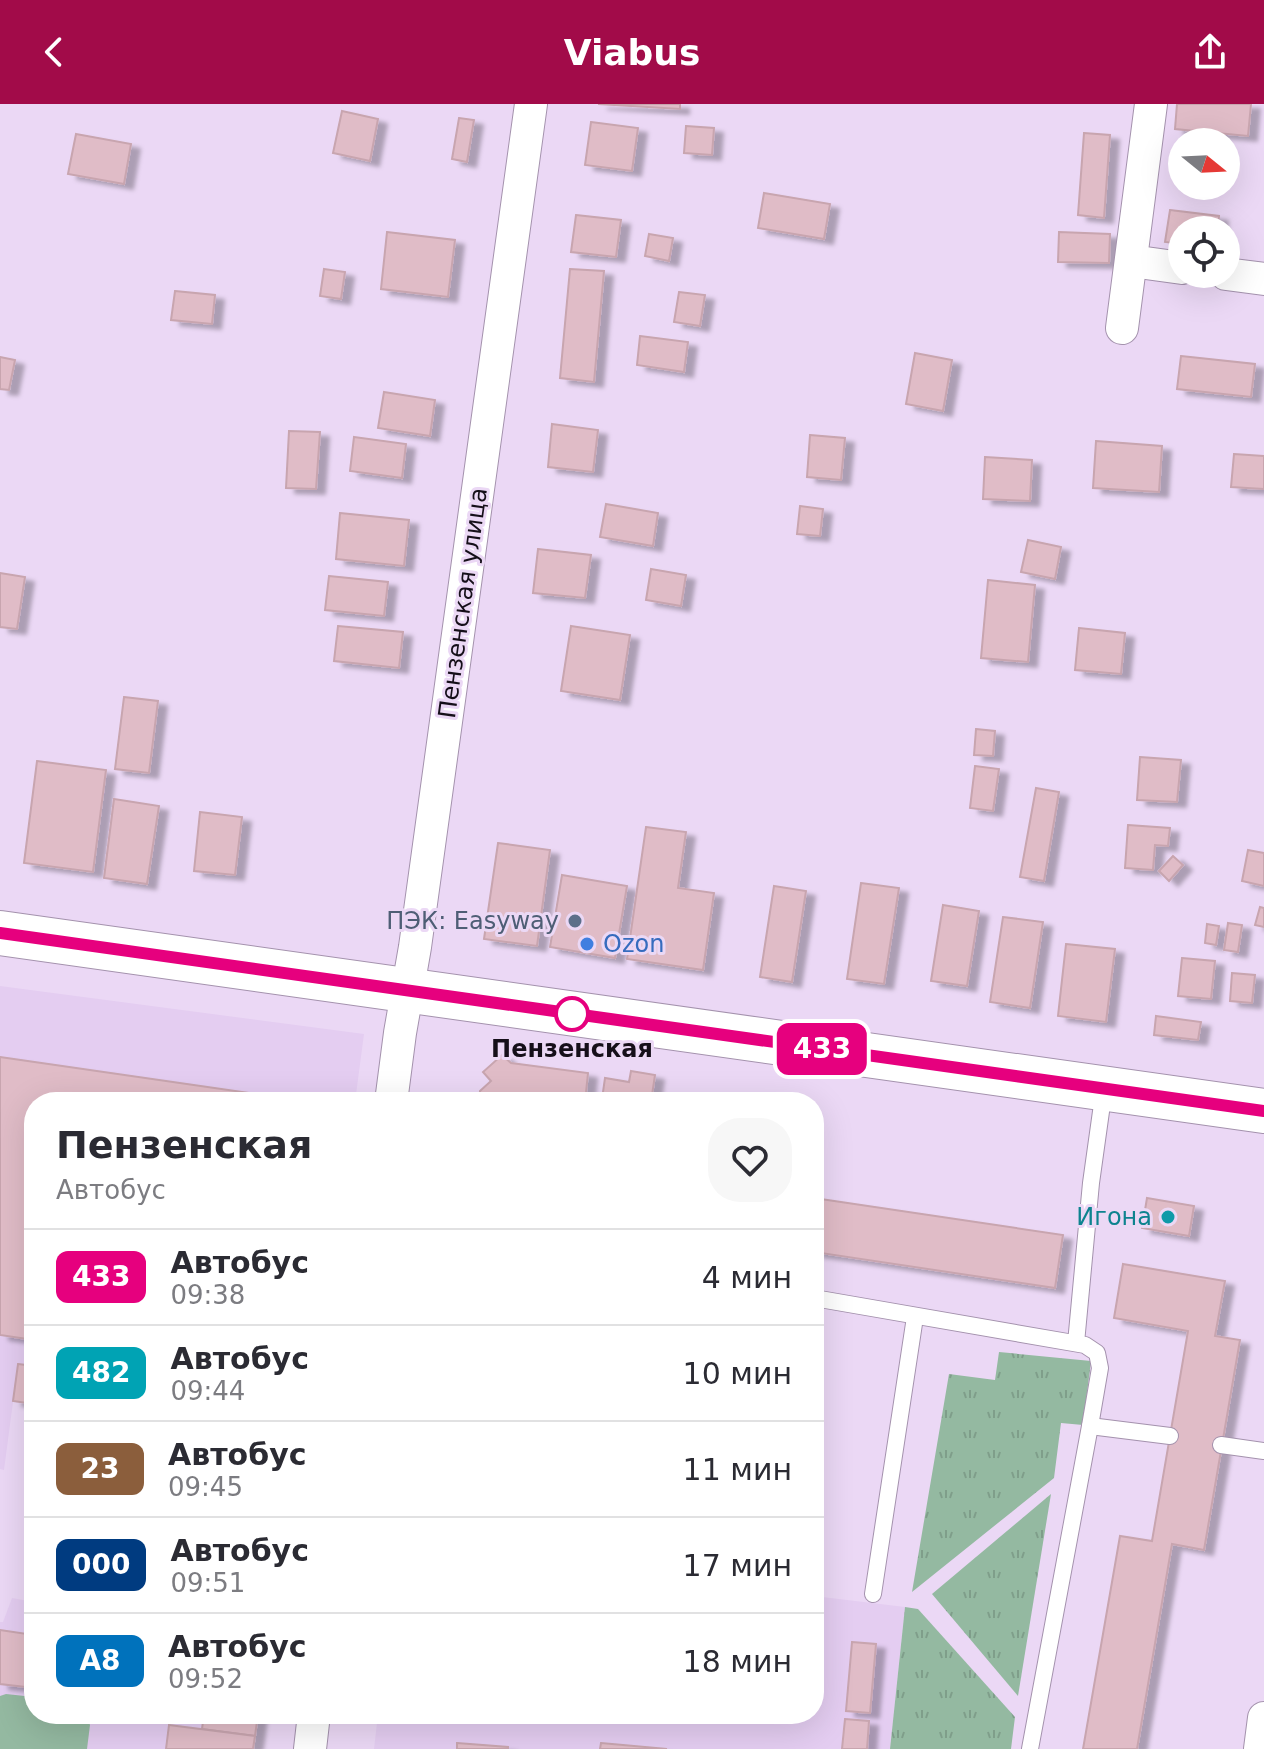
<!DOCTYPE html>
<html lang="ru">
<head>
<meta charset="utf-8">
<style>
  :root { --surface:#fff; --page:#f7f7f7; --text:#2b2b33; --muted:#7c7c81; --line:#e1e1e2; --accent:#a20b49 }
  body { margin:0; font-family:"DejaVu Sans",sans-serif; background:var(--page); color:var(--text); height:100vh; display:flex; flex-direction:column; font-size:30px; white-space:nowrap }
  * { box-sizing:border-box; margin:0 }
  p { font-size:26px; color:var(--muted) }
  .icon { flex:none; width:44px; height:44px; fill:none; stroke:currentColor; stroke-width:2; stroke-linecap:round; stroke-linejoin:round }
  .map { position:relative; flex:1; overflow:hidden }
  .side { position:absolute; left:24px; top:988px; width:800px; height:632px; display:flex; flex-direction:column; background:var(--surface); border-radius:32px; box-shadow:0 8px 32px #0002 }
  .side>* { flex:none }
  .badge { padding:0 16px; border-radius:12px; font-size:28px; line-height:52px }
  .needle { width:52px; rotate:108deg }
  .buttons { position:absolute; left:1168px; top:24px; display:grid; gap:16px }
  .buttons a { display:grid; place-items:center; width:72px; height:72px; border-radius:50%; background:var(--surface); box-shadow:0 8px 32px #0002; font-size:40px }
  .map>.badge { position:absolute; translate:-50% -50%; box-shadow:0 0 0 4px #fff }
  .round { display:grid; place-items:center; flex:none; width:84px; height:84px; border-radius:32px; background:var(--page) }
  .overview { display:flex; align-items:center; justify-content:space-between; height:136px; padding:0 32px }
  h1 { font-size:38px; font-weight:700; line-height:60px }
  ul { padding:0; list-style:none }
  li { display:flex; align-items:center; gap:24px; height:96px; padding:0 32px; border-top:2px solid var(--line) }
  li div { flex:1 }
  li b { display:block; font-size:30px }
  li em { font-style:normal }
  li .badge { min-width:88px; font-weight:700; text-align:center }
  header { display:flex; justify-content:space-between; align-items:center; height:104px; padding:0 32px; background:var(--accent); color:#fff; font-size:36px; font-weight:700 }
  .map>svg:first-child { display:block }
  .built { fill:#e4cdf1 }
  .grass { fill:url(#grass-tufts) }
  .garden { fill:#94b9a1 }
  .building { fill:#e0bcc7; stroke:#c8a5af; stroke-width:2; filter:url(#shadow) }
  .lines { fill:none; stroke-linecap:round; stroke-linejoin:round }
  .service-casing { stroke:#a492ad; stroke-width:18 }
  .minor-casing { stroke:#a492ad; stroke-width:34 }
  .secondary-casing { stroke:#a492ad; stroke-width:46 }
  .service { stroke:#fff; stroke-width:16 }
  .minor { stroke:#fff; stroke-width:32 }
  .secondary { stroke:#fff; stroke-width:44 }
  .line-casing { stroke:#fff; stroke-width:18 }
  .line { stroke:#e6007e; stroke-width:12 }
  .service-dot { fill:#5c6f8a; stroke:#ebd8f5; stroke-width:3 }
  .shop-dot { fill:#3f7fe0; stroke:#ebd8f5; stroke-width:3 }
  .stop-dot { fill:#fff; stroke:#e6007e; stroke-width:4 }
  .culture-dot { fill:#0f9aa8; stroke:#ebd8f5; stroke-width:3 }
  .labels { text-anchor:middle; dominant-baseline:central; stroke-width:6; stroke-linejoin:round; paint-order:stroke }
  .street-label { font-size:24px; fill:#150f19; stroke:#ebd8f5 }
  .service-label { font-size:24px; fill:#4e5e75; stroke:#ebd8f5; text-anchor:end }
  .shop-label { font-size:24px; fill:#366cbe; stroke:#ebd8f5; text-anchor:start }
  .stop-label { font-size:24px; font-weight:bold; fill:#150f19; stroke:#ebd8f5 }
  .culture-label { font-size:24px; fill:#0d838f; stroke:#ebd8f5; text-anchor:end }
</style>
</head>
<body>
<header><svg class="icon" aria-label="back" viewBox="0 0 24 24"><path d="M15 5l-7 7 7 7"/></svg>Viabus<svg class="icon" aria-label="share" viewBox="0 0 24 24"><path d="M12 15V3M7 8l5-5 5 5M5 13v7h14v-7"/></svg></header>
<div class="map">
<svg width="1264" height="1645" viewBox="0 0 1264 1645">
  <defs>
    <pattern id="grass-tufts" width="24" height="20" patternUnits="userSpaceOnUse" patternTransform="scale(2)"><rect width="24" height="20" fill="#94b9a1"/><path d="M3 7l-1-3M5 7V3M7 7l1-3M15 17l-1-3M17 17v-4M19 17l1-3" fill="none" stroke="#7f9e8a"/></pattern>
    <filter id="shadow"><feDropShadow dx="9" dy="5" stdDeviation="2" flood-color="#0004"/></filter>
  </defs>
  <rect width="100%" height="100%" fill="#ebd8f5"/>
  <g class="built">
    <polygon points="0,882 364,930 355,998 34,998 34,1300 13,1298 4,1366 0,1365"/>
    <polygon points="814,1492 905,1503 890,1645 374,1645 378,1610 814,1610"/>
    <polygon points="12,1494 34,1498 34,1610 204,1610 202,1625 169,1621 166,1645 0,1645 0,1518 3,1518"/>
  </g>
  <g class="grass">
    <polygon points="999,1248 1091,1257 1083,1321 1061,1319 1054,1374 912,1488 949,1270 995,1276"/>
    <polygon points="1051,1390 1018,1592 932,1490"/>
    <polygon points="905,1503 918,1505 1015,1613 1011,1645 890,1645"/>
  </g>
  <polygon class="garden" points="6,1590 34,1593 34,1610 86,1610 90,1621 87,1645 0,1645 0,1592"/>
  <g class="building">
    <polygon points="598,0 680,0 680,5"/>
    <polygon points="1177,0 1251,0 1248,32 1175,25"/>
    <polygon points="342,7 378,15 370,57 333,49"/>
    <polygon points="459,14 474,16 467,58 452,55"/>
    <polygon points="591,18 638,24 632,67 585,61"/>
    <polygon points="686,22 714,24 712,51 684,49"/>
    <polygon points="1084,29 1110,31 1104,114 1078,111"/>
    <polygon points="76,30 131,40 124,80 68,70"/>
    <polygon points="764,89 830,100 824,135 758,124"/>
    <polygon points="1170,106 1219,112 1218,126 1182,126 1182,140 1165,138"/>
    <polygon points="576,111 621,116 616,153 571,148"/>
    <polygon points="387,128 455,136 448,193 381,185"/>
    <polygon points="1059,128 1110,130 1109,159 1058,158"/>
    <polygon points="649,130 673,134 669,157 645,152"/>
    <polygon points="324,165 345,168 341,195 320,192"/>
    <polygon points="570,165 604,167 594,278 560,274"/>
    <polygon points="175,187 215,191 212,220 171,216"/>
    <polygon points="679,188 705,191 700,222 674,218"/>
    <polygon points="640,232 688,238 684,268 637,261"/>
    <polygon points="915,249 952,256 943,307 906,300"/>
    <polygon points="1181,252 1255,260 1251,293 1177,285"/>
    <polygon points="0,253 15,256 9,286 0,285"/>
    <polygon points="384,288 435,296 430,332 378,324"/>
    <polygon points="552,320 598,326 593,368 548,363"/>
    <polygon points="289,327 320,328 316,385 286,384"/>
    <polygon points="810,331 845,334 841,376 807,373"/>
    <polygon points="354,333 406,340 402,374 350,367"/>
    <polygon points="1096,337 1162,342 1159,388 1093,384"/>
    <polygon points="1234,350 1264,352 1264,385 1231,383"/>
    <polygon points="985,353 1032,356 1030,397 983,395"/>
    <polygon points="606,400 658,409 653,442 600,433"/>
    <polygon points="800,402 823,405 820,432 797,430"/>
    <polygon points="340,409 409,416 404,462 336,455"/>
    <polygon points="1028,436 1061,443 1055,475 1021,468"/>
    <polygon points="538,445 591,451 585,494 533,489"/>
    <polygon points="651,465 686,471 681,502 646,496"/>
    <polygon points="0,469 25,473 17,525 0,523"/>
    <polygon points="329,472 388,478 384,512 325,506"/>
    <polygon points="988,476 1035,481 1028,558 981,554"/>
    <polygon points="338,522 403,528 399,564 334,557"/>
    <polygon points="571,522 630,531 620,596 561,587"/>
    <polygon points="1079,524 1125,529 1121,570 1075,566"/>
    <polygon points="124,593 158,597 149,669 115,665"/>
    <polygon points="976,625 995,627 993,652 974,651"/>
    <polygon points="1140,653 1181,656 1177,698 1137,696"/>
    <polygon points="37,657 106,666 93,768 24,759"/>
    <polygon points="975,662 999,665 993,707 970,704"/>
    <polygon points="1036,684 1059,688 1044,777 1020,773"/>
    <polygon points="114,695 159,702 147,780 104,774"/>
    <polygon points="200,708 242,713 235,771 194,767"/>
    <polygon points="1128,721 1170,724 1168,742 1155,741 1153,766 1125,764"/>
    <polygon points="646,723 686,728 678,784 714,789 703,866 627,855"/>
    <polygon points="498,739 550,746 537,842 484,835"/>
    <polygon points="1248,746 1264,749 1264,782 1242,777"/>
    <polygon points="1173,752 1183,761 1169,777 1159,767"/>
    <polygon points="562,771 627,782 615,854 550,843"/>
    <polygon points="861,779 899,784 884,880 847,875"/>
    <polygon points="774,782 806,787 792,878 760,873"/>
    <polygon points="943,801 979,807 967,882 931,877"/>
    <polygon points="1260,803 1264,804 1264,823 1255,821"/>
    <polygon points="1003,813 1043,818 1030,904 990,898"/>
    <polygon points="1228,819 1242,821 1238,848 1224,846"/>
    <polygon points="1207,820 1219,822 1216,841 1205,839"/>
    <polygon points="1066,840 1115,845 1106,918 1058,912"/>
    <polygon points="1182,854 1215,857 1211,895 1178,892"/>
    <polygon points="1232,869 1255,871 1252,899 1230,897"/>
    <polygon points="1156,912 1201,918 1198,936 1154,931"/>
    <polygon points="502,951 511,959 588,969 585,998 479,998 480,987 491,977 483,968"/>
    <polygon points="0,953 311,998 34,998 34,1236 0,1231"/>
    <polygon points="631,967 655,971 651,998 602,995 605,974 629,978"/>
    <polygon points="814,1094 1063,1131 1055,1184 814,1148"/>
    <polygon points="1147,1094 1194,1102 1189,1132 1142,1124"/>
    <polygon points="1123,1160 1225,1177 1215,1232 1240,1236 1204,1446 1172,1440 1137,1645 1083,1645 1120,1432 1152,1437 1188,1227 1114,1214"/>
    <polygon points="18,1260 34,1262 34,1300 13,1297"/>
    <polygon points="0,1526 34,1531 34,1584 0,1580"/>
    <polygon points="852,1538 876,1540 870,1609 846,1607"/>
    <polygon points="204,1610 258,1610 255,1632 202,1625"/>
    <polygon points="845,1615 869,1617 867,1645 842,1645"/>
    <polygon points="169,1621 255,1632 253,1645 166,1645"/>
    <polygon points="457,1639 508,1643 508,1645 457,1645"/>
    <polygon points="601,1639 667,1645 600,1645"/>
  </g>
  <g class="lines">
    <g class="service-casing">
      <g id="service">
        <polyline points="814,1194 1085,1241 1097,1249 1100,1264 1090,1322 1030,1645"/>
        <polyline points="1076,1239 1091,1079 1104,986"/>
        <polyline points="1090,1322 1170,1332"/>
        <polyline points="1221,1341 1264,1347"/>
        <polyline points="873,1490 915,1213"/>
      </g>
    </g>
    <g class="minor-casing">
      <g id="minor">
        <polyline points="1131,157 1182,164"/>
        <polyline points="1226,170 1264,175"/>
        <polyline points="1122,224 1151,0"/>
        <polyline points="391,998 400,929 415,843 531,0"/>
        <polyline points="310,1645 314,1610"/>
        <polyline points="1260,1645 1264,1614"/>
      </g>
    </g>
    <g class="secondary-casing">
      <polyline id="secondary" points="0,829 1264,1007"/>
    </g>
    <use href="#service" class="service"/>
    <use href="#minor" class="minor"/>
    <use href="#secondary" class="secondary"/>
  </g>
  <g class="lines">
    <g class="line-casing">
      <polyline id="line" points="0,829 1264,1007"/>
    </g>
    <use href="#line" class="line"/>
  </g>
  <circle class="service-dot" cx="575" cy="817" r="8"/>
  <circle class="shop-dot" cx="587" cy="840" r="8"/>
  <circle class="stop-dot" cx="572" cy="910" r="16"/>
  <circle class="culture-dot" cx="1168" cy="1113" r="8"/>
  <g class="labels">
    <g class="street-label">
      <text transform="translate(463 499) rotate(-82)">Пензенская улица</text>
    </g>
    <g class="service-label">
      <text x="559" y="817">ПЭК: Easyway</text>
    </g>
    <g class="shop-label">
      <text x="603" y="840">Ozon</text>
    </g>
    <g class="stop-label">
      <text x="572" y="945">Пензенская</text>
    </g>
    <g class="culture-label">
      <text x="1152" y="1113">Игона</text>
    </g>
  </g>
</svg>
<div class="buttons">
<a><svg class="needle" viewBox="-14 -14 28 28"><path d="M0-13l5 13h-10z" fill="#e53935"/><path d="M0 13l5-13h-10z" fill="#7c7c81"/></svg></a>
<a><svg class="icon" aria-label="locate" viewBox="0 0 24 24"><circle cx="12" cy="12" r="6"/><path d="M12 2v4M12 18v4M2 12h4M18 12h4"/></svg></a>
</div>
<b class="badge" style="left:822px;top:945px;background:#e6007e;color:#fff">433</b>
<section class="side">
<div class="overview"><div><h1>Пензенская</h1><p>Автобус</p></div><a class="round"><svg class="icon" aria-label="heart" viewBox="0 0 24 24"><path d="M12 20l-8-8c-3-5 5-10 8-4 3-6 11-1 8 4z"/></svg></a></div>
<ul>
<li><span class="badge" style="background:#e6007e;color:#fff">433</span><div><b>Автобус</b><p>09:38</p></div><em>4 мин</em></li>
<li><span class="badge" style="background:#00a3b4;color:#fff">482</span><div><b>Автобус</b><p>09:44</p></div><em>10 мин</em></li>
<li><span class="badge" style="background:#8b5e3c;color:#fff">23</span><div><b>Автобус</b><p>09:45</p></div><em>11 мин</em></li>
<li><span class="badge" style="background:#003b80;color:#fff">000</span><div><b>Автобус</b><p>09:51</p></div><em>17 мин</em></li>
<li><span class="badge" style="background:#0072bc;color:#fff">А8</span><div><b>Автобус</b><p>09:52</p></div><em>18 мин</em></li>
</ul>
</section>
</div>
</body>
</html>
